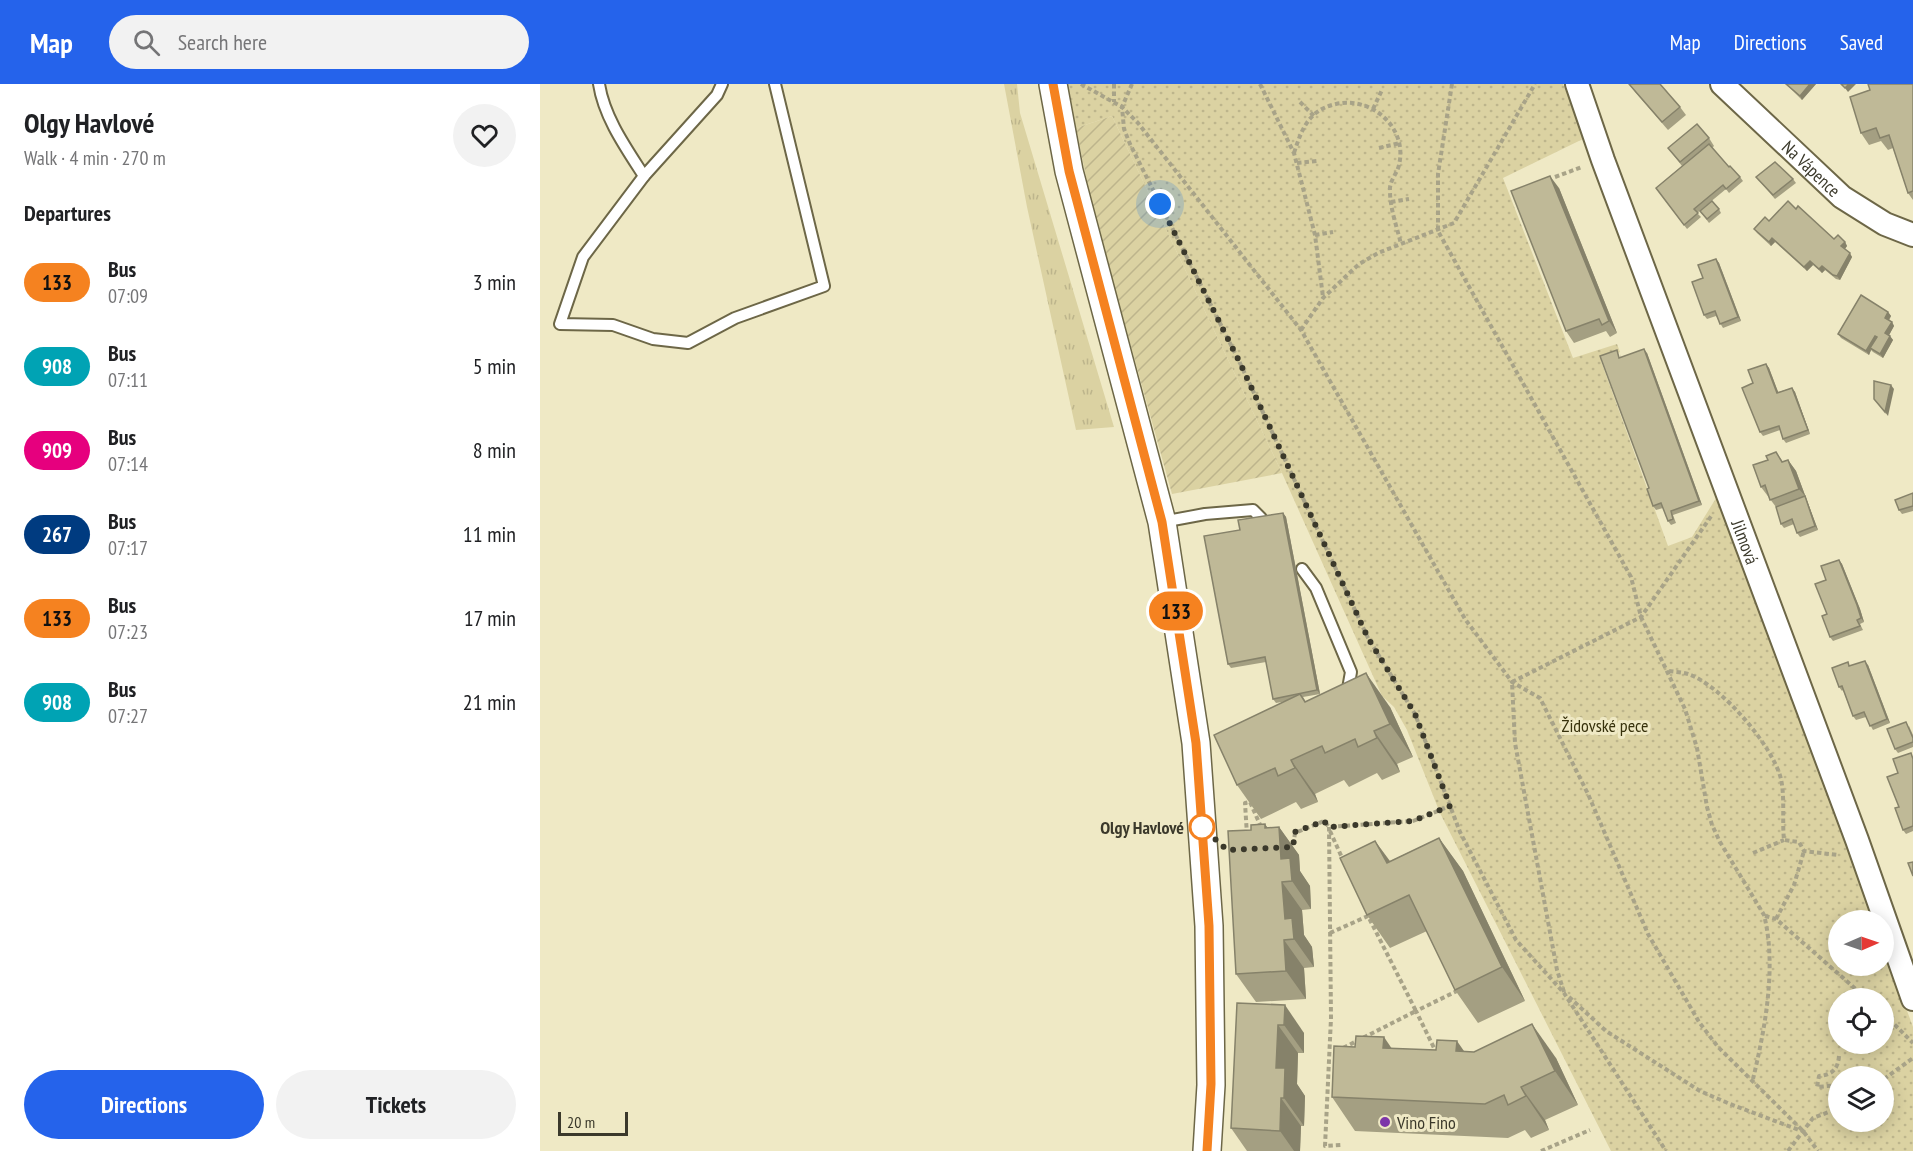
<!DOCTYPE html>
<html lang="en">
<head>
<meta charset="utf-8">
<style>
  :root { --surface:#fff; --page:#f2f2f2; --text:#202124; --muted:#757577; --accent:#2563eb }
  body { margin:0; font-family:"PT Sans Narrow",sans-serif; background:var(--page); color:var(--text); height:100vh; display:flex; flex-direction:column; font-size:22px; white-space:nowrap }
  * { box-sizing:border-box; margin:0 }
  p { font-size:20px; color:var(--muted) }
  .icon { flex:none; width:33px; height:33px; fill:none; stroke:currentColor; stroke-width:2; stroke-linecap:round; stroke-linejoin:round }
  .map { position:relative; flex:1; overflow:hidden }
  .details { display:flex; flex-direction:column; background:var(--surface); width:540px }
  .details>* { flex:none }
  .badge { padding:0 12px; border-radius:20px; font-size:21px; line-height:39px }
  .needle { width:39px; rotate:88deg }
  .tools { position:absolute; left:1288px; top:826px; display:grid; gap:12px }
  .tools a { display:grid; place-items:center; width:66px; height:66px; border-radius:50%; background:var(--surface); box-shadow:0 3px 15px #0003; font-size:30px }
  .scale { position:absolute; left:18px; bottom:15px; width:70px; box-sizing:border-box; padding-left:6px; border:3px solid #3b392b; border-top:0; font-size:16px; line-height:21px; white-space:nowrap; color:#3b392b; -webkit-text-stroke:4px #efe9c5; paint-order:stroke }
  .you { position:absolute; width:30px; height:30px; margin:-15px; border:4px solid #fff; border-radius:50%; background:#1a73e8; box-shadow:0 0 0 9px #1a73e833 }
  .map>.badge { position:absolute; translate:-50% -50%; box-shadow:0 0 0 3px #fff }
  h2 { padding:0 24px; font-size:22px; line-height:54px }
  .round { display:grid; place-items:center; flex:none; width:63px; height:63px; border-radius:32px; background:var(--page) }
  .summary { display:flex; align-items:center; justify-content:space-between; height:102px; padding:0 24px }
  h1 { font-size:28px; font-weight:600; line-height:45px }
  .primary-button { display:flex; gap:12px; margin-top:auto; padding:12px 24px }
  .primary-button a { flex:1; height:69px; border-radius:36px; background:var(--accent); color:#fff; font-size:24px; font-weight:600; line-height:69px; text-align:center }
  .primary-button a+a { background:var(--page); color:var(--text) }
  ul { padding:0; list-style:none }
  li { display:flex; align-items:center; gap:18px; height:84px; padding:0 24px }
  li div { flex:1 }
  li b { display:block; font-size:22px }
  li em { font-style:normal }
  li .badge { min-width:66px; font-weight:700; text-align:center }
  header { display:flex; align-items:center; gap:36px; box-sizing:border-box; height:84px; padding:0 30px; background:var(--accent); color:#fff }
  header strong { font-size:28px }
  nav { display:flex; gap:33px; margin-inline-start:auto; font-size:21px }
  .search { width:420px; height:54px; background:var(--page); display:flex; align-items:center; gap:15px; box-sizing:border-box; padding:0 21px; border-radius:33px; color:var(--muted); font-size:22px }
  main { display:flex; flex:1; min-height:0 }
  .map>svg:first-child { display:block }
  .grass { fill:url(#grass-tufts) }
  .park { fill:url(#park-dots); fill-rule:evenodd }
  .garden { fill:url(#garden-furrows) }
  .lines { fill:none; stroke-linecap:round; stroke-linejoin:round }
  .service-casing { stroke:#6d6747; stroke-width:14 }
  .minor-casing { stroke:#6d6747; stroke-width:26 }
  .tertiary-casing { stroke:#6d6747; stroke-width:30 }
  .path { stroke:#a8a388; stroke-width:4; stroke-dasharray:4.5 3; stroke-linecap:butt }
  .service { stroke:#fff; stroke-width:10 }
  .minor { stroke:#fff; stroke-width:22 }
  .tertiary { stroke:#fff; stroke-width:27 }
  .wall { fill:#a49f82 }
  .shaded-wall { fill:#86826a }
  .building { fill:#bfb997; stroke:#86826a; stroke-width:1.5 }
  .line-casing { stroke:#fff; stroke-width:14 }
  .line { stroke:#f58220; stroke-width:9 }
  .walk { stroke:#3b392b; stroke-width:6; stroke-dasharray:0 10.8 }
  .stop-dot { fill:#fff; stroke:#f58220; stroke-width:3 }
  .poi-dot { fill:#7d36a9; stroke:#efe9c5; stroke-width:2 }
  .labels { text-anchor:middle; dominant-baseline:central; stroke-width:6; stroke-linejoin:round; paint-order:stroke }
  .street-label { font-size:18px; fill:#3b392b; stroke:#efe9c5 }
  .park-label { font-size:18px; fill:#37310c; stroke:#efe9c5 }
  .stop-label { font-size:18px; font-weight:bold; fill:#3b392b; stroke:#efe9c5; text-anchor:end }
  .poi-label { font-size:18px; fill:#3b392b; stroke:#efe9c5; text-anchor:start }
</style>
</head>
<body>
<header>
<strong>Map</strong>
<div class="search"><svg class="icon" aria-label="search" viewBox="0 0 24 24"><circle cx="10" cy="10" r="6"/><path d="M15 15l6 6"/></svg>Search here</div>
<nav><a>Map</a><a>Directions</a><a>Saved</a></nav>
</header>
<main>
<section class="details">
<div class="summary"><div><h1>Olgy Havlové</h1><p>Walk · 4 min · 270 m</p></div><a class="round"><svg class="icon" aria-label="heart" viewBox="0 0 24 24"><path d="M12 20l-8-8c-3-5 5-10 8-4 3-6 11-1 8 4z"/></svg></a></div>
<h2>Departures</h2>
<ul>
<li><span class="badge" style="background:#f58220;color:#111">133</span><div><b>Bus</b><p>07:09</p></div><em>3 min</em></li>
<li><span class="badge" style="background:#00a3b4;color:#fff">908</span><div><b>Bus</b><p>07:11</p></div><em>5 min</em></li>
<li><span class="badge" style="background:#e6007e;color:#fff">909</span><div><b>Bus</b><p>07:14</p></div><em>8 min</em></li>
<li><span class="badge" style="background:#003b80;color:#fff">267</span><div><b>Bus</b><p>07:17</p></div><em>11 min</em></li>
<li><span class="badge" style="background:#f58220;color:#111">133</span><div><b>Bus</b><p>07:23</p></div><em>17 min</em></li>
<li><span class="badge" style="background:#00a3b4;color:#fff">908</span><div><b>Bus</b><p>07:27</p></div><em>21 min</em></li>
</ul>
<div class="primary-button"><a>Directions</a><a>Tickets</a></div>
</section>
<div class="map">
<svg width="1373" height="1067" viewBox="0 0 1373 1067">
  <defs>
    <pattern id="grass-tufts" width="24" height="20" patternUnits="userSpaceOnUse" patternTransform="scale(1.5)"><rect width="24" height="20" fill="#dbd2a2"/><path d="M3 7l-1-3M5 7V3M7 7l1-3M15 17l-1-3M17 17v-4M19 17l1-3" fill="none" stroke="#bdb58c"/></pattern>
    <pattern id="park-dots" width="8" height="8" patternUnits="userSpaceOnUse" patternTransform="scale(1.5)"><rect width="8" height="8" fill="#dbd2a2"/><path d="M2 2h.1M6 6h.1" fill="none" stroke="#bdb58c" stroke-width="1.8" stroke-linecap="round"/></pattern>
    <pattern id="garden-furrows" width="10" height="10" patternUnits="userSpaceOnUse" patternTransform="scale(1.5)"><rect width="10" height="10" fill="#dbd2a2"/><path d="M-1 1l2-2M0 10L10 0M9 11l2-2" fill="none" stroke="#bdb58c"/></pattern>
  </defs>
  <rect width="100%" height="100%" fill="#efe9c5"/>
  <polygon class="grass" points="464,0 477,0 480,29 574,343 536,346 487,123"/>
  <path class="park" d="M 525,0 L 1023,0 L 1045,54 L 963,94 L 1033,274 L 1077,260 L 1080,268 L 1061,277 L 1128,462 L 1152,453 L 1178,411 L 1334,837 L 1299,837 L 1299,882 L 1344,882 L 1344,864 L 1373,943 L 1373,1067 L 1071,1067 L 900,729 L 867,646 L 854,623 L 842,612 L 742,389 L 572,32 L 536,44 ZM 1299,915 L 1344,915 L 1344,960 L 1299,960 ZM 1299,993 L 1344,993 L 1344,1038 L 1299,1038 Z"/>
  <polygon class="garden" points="572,32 742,389 632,410 552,122 536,44"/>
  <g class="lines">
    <g class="service-casing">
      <g id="service">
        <path d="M 59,0 C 64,33 86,64 104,92 L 43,173 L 20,240 L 73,241 L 113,255 L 148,259 L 195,234 L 284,202 L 235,0"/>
        <polyline points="104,92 177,11 182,0"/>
        <polyline points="622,438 665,430 713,426 721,434"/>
        <polyline points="762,485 776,504 811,588 807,610"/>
      </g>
    </g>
    <g class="minor-casing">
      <g id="minor">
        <path id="s1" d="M 1037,0 L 1063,76 L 1317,756 L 1373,915"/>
        <path id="s2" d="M 1182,0 L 1302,113 L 1345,140 L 1373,151"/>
      </g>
    </g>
    <g class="tertiary-casing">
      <polyline id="tertiary" points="513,0 529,87 622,438 656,659 669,842 671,1001 667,1067"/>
    </g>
    <g class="path">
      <polyline points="541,0 582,23 598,39 761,246 925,535 972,598 1000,614 1048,710 1108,850 1159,938 1178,963 1263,1047 1278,1067"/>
      <polyline points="574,0 574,18"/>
      <polyline points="592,0 582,23 584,45 590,60 700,279 828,554 875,630 920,748 976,856 1024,909 1126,1067"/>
      <polyline points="720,0 754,69 775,151 783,213"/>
      <path d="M 912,0 L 898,90 L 898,147 L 1091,493 L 1101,533 L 1145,625 L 1157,664 L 1167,723 L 1172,741 L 1180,758 L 1224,831 C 1237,882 1225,945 1213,995"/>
      <polyline points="760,18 774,32"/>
      <polyline points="833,25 842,6"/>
      <polyline points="839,64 860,59"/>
      <path d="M 754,69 C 762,44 769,26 796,20 C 832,12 868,44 859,81 C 857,90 849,97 850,107 C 850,125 857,143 861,160"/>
      <polyline points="757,79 777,77"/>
      <polyline points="1015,93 1042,83"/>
      <polyline points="851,118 869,115"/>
      <polyline points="775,151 793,148"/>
      <polyline points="761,246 783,214 819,180 838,169 914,139 995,0"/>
      <path d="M 1129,587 C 1135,588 1142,588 1148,590 C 1181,601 1233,662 1241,695 C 1245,714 1242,737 1244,756 L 1259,758 L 1264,767 L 1298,771"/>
      <polyline points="789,743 791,934 785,1062 801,1061"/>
      <polyline points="790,747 803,776"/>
      <polyline points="707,751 705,719 710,718 721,743"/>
      <polyline points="748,763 753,763 755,749 784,737 789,743 873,737 910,722"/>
      <polyline points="1213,769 1244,756"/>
      <polyline points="1225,832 1236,835 1327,915"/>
      <polyline points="1236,835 1254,801 1264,767"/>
      <polyline points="790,849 828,832 876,927 803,964"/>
      <polyline points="1024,908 1017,886 975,659 972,598 1101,533 1172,431"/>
      <polyline points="1029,913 1066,947 1160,1007 1190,1020 1259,1046"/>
      <polyline points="1344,930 1373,959"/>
      <polyline points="897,970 876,927 917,907"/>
      <path d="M 1299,972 C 1298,985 1292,991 1279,992 L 1277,1003 L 1299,1001"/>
      <polyline points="1344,995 1373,974"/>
      <polyline points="1001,1067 1050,1046"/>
      <polyline points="1248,1067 1273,1034 1299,1024"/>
    </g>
    <use href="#service" class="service"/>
    <use href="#minor" class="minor"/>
    <use href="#tertiary" class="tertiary"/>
  </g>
  <g class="wall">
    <polygon points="1089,0 1140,23 1146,31 1128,46 1095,8"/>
    <polygon points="1246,0 1276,0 1262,16"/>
    <polygon points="1373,0 1373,116 1368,109 1353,64 1348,66 1341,57 1329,61 1321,49 1330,6"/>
    <polygon points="1169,54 1174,62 1172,64 1189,83 1200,93 1203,97 1189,109 1186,105 1157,129 1161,133 1147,145 1116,104 1142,82 1128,64"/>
    <polygon points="1216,93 1253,95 1256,99 1235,115"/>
    <polygon points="1019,104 1077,249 1070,253 1066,247 1034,259 1026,247"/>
    <polygon points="1179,125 1181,129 1169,139 1160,127"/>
    <polygon points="1256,125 1294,155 1305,158 1307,162 1305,165 1312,173 1300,196 1296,195 1285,186 1282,189 1273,181 1267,187 1235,158 1231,162 1217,149 1214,145"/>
    <polygon points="1176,175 1179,179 1201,237 1183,244 1176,232 1167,235 1164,231 1163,194"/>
    <polygon points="1348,228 1351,232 1349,237 1352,238 1354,242 1349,251 1353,256 1343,274 1333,268 1331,266 1329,271 1301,254 1298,250"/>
    <polygon points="1107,269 1162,421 1133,431 1136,439 1131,441 1128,437 1123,424 1116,426 1113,422 1080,270 1081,273"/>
    <polygon points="1226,280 1229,284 1238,308 1252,304 1255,308 1270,350 1246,359 1243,355 1240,346 1223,352 1220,348 1213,299"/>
    <polygon points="1236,368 1243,378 1248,376 1256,387 1278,446 1260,453 1257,449 1254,440 1244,444 1241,440 1236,423 1221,403 1228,376"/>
    <polygon points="1373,409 1373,427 1362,430 1359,426"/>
    <polygon points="743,429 746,433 780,610 763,613 766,618 850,623 873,673 857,680 860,688 842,696 837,689 809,703 804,696 775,710 778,718 761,725 756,718 721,735 697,701 747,617 736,619 733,615 726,578 691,584 688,580 700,446"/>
    <polygon points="1299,476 1302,480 1320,525 1324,538 1320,540 1323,546 1293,557 1290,553 1287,530 1286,496"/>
    <polygon points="1310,581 1328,581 1350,639 1333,646 1326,633 1316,636 1313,632 1303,606 1302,607 1299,603"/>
    <polygon points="1369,642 1373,651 1373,663 1358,669 1355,665"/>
    <polygon points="1373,672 1373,747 1366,750 1363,746 1359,723 1358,689"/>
    <polygon points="725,740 727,744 739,743 759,771 760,787 770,802 771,825 762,826 764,851 772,863 774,883 764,884 766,915 716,918 696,890"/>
    <polygon points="899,754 923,787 985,917 938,939 915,906 887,847 850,864 827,831 835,757 850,777"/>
    <polygon points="697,919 764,949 764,969 758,969 757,1000 765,1012 764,1042 761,1042 760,1067 707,1067 691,1044"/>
    <polygon points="815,963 924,968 1016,974 1038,1021 1005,1036 1009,1046 991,1054 985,1046 968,1054 815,1047 792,1013"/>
  </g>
  <g class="shaded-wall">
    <polygon points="1270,0 1276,0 1262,16 1260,12"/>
    <polygon points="1309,0 1316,0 1308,8 1305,4"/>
    <polygon points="1010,92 1019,104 1077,249 1069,237"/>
    <polygon points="1232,154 1235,158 1231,162 1229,158"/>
    <polygon points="1305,158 1307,162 1304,166 1301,162"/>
    <polygon points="1310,169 1312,173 1300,196 1297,192"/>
    <polygon points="1176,175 1179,179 1201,237 1198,233"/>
    <polygon points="1270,177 1273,181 1267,187 1264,183"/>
    <polygon points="1282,182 1285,186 1282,189 1279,185"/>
    <polygon points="1348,228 1351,232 1347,238 1345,234"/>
    <polygon points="1352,238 1354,242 1348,253 1345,249"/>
    <polygon points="1335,252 1337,256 1330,264 1331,266 1329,271 1326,267"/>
    <polygon points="1350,252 1353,256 1343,274 1340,270"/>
    <polygon points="1104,265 1107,269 1162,421 1159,417"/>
    <polygon points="1226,280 1229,284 1240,313 1237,309"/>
    <polygon points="1351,301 1354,305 1348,332 1345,328"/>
    <polygon points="1252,304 1255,308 1270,350 1268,346"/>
    <polygon points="1248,376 1256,387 1278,446 1275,442 1265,412 1259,405"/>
    <polygon points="743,429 746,433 780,610 777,606"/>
    <polygon points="1299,476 1302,480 1320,525 1324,538 1321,534"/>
    <polygon points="1325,577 1328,581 1350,639 1347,635"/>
    <polygon points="826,589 850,623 873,673 850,640"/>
    <polygon points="834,647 857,680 860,688 837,654"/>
    <polygon points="751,676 775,710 778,718 755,684"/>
    <polygon points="725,740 740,762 739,743 759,771 760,787 770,802 771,825 752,797 725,744"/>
    <polygon points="899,754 923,787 985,917 962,883"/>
    <polygon points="835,757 859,790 847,779"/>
    <polygon points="742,798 762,826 764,851 772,863 774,883 754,855 745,835"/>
    <polygon points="744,856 764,884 766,915 746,887"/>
    <polygon points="745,921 764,949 764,969 744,941"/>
    <polygon points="992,940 1016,974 1038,1021 1015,987"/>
    <polygon points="738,941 758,969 757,1000 765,1012 764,1042 744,1014 736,984"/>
    <polygon points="844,953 867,987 843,964"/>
    <polygon points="917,957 940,990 916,967"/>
    <polygon points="981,1003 1005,1036 1009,1046 986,1012"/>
    <polygon points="741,1014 761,1042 760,1067 754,1067 740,1047"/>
  </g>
  <g class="building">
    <polygon points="1089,0 1120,0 1140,23 1122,38"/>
    <polygon points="1246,0 1270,0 1260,12"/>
    <polygon points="1301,0 1309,0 1305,4"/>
    <polygon points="1328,0 1373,0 1373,107 1368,109 1349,51 1340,54 1336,44 1321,49 1310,13 1330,6"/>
    <polygon points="1157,40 1169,54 1140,78 1128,64"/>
    <polygon points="1169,60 1189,83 1190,82 1200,93 1186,105 1183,101 1154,125 1158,129 1144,141 1116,104"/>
    <polygon points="1235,78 1253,95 1233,111 1216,93"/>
    <polygon points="1010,92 1069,237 1062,241 1059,235 1026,247 971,107"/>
    <polygon points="1172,117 1179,125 1167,135 1160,127"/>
    <polygon points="1248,117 1256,125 1258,122 1294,155 1298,151 1305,158 1301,162 1310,169 1297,192 1293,191 1282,182 1279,185 1270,177 1264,183 1232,154 1229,158 1214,145 1225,133 1229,137"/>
    <polygon points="1176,175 1198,233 1180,240 1175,227 1164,231 1152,198 1163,194 1158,181"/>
    <polygon points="1321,211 1348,228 1345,234 1352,238 1345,249 1350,252 1340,270 1330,264 1337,253 1335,252 1326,267 1298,250"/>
    <polygon points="1104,265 1159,417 1131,427 1133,435 1128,437 1121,419 1113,422 1107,405 1109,404 1060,272 1077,266 1079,274"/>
    <polygon points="1226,280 1237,309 1252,304 1268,346 1243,355 1239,342 1220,348 1202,304 1213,299 1208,286"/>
    <polygon points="1334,297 1351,301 1345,328 1334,315"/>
    <polygon points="1236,368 1242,378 1248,376 1259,405 1230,416 1225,401 1221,403 1213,381 1228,376 1226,372"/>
    <polygon points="1373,409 1373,422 1359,426 1355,416"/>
    <polygon points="1265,412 1275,442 1257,449 1252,435 1241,440 1236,423"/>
    <polygon points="743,429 777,606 733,615 725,573 688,580 664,452 700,446 698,436"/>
    <polygon points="1299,476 1317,521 1321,534 1317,536 1320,542 1290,553 1282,532 1287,530 1275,500 1286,496 1281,482"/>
    <polygon points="1325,577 1347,635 1330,642 1324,628 1313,632 1302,602 1299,603 1292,584 1308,578 1309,582"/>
    <polygon points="826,589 850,640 834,647 837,654 818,663 815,655 785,669 782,662 751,676 755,684 738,692 735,684 697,701 674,651 760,610 765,618"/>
    <polygon points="1366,638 1373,654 1373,658 1355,665 1347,645"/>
    <polygon points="1371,669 1373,675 1373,742 1363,746 1355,724 1359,723 1347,693 1358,689 1353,675"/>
    <polygon points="725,740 725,744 739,743 741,775 750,774 752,797 742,798 745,835 752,834 754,855 744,856 746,887 696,890 688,747 711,746 711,741"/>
    <polygon points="899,754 962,883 915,906 869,811 827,831 800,774 835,757 847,779"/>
    <polygon points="1373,778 1373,792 1368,779"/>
    <polygon points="697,919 745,921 744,941 738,941 736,984 745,984 744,1014 741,1014 740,1047 691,1044"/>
    <polygon points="992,940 1015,987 981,1003 986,1012 968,1021 964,1011 945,1020 792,1013 794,962 815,963 816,952 844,953 843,964 896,966 897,956 917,957 916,967 934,968"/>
  </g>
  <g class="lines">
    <g class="line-casing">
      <polyline id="line" points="513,0 529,87 622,438 656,659 669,842 671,1000 667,1067"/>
    </g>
    <use href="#line" class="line"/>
    <polyline class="walk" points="620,120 700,279 828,554 875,630 910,722 873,737 789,743 784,737 755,748 753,763 687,766 662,743"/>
  </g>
  <circle class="stop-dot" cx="662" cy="743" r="12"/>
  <circle class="poi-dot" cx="845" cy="1038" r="6"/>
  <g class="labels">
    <g class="street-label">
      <text stroke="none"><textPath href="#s2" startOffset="123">Na Vápence</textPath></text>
      <text stroke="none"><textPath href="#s1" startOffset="488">Jilmová</textPath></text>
    </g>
    <g class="park-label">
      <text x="1065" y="641">Židovské pece</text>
    </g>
    <g class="stop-label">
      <text x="644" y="743">Olgy Havlové</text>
    </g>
    <g class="poi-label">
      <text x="857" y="1038">Vino Fino</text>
    </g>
  </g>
</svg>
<div class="tools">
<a><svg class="needle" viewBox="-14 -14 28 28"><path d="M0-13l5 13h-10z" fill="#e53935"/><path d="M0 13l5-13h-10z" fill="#757577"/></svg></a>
<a><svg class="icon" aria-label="locate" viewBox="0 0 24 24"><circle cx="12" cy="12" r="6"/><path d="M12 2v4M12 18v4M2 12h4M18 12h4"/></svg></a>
<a><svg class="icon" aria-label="layers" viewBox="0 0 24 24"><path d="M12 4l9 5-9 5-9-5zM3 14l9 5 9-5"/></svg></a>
</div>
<div class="scale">20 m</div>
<div class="you" style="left:620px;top:120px"></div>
<b class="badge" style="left:636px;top:527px;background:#f58220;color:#111">133</b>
</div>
</main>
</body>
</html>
